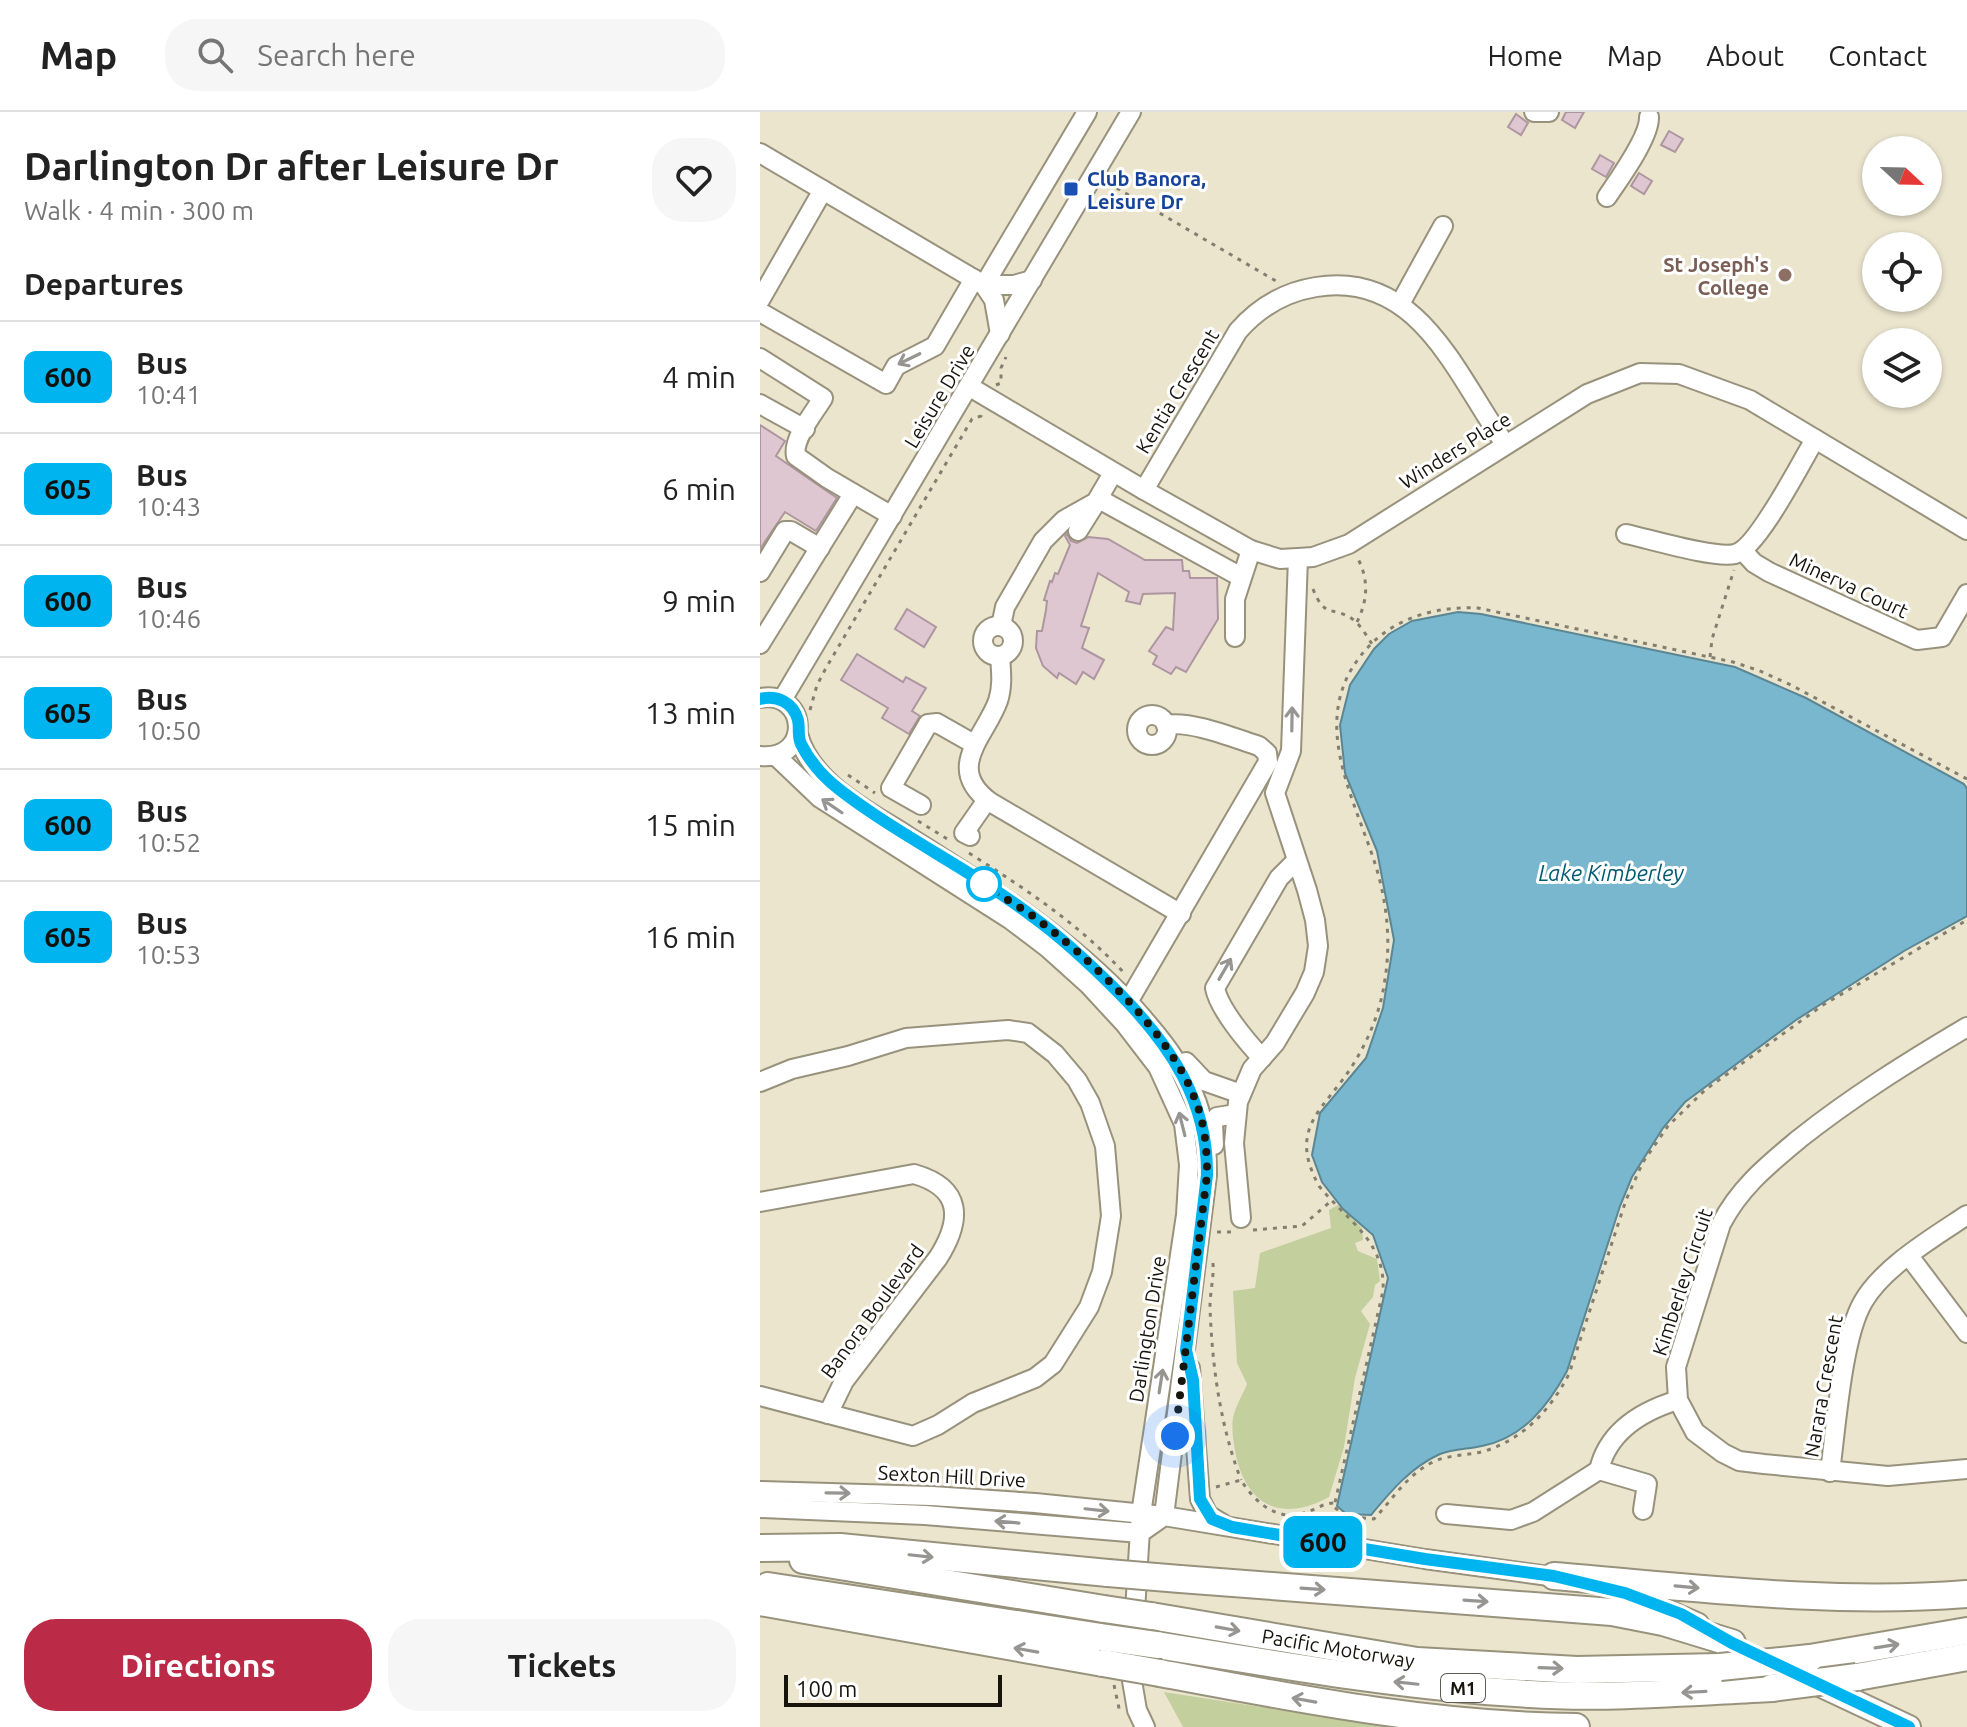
<!DOCTYPE html>
<html lang="en">
<head>
<meta charset="utf-8">
<style>
  :root { --surface:#fff; --page:#f6f6f6; --text:#222; --muted:#767676; --line:#e0e0e0; --accent:#bb2a47 }
  body { margin:0; font-family:Ubuntu,sans-serif; background:var(--page); color:var(--text); height:100vh; display:flex; flex-direction:column; font-size:30px; white-space:nowrap }
  * { box-sizing:border-box; margin:0 }
  p { font-size:26px; color:var(--muted) }
  .icon { flex:none; width:44px; height:44px; fill:none; stroke:currentColor; stroke-width:2; stroke-linecap:round; stroke-linejoin:round }
  .map { position:relative; flex:1; overflow:hidden }
  .drawer { display:flex; flex-direction:column; background:var(--surface); width:760px }
  .drawer>* { flex:none }
  .badge { padding:0 16px; border-radius:12px; font-size:28px; line-height:52px }
  .needle { width:52px; rotate:112deg }
  .controls { position:absolute; left:1102px; top:24px; display:grid; gap:16px }
  .controls a { display:grid; place-items:center; width:80px; height:80px; border-radius:50%; background:var(--surface); box-shadow:0 2px 6px #0004; font-size:40px }
  .scale { position:absolute; left:24px; bottom:20px; width:218px; box-sizing:border-box; padding-left:8px; border:4px solid #17140c; border-top:0; font-size:22px; line-height:28px; white-space:nowrap; color:#17140c; -webkit-text-stroke:6px #fff; paint-order:stroke }
  .you { position:absolute; width:40px; height:40px; margin:-20px; border:6px solid #fff; border-radius:50%; background:#1a73e8; box-shadow:0 0 0 12px #1a73e833 }
  .map>.badge { position:absolute; translate:-50% -50%; box-shadow:0 0 0 4px #fff }
  h2 { padding:0 24px; font-size:30px; line-height:72px }
  .round { display:grid; place-items:center; flex:none; width:84px; height:84px; border-radius:32px; background:var(--page) }
  .overview { display:flex; align-items:center; justify-content:space-between; height:136px; padding:0 24px }
  h1 { font-size:38px; font-weight:700; line-height:60px }
  .button { display:flex; gap:16px; margin-top:auto; padding:16px 24px }
  .button a { flex:1; height:92px; border-radius:32px; background:var(--accent); color:#fff; font-size:32px; font-weight:700; line-height:92px; text-align:center }
  .button a+a { background:var(--page); color:var(--text) }
  ul { padding:0; list-style:none }
  li { display:flex; align-items:center; gap:24px; height:112px; padding:0 24px; border-top:2px solid var(--line) }
  li div { flex:1 }
  li b { display:block; font-size:30px }
  li em { font-style:normal }
  li .badge { min-width:88px; font-weight:700; text-align:center }
  header { display:flex; align-items:center; gap:48px; box-sizing:border-box; height:112px; padding:0 40px; background:var(--surface); border-bottom:2px solid var(--line) }
  header strong { font-size:38px }
  nav { display:flex; gap:44px; margin-inline-start:auto; font-size:28px }
  .search { width:560px; height:72px; background:var(--page); display:flex; align-items:center; gap:20px; box-sizing:border-box; padding:0 28px; border-radius:32px; color:var(--muted); font-size:30px }
  main { display:flex; flex:1; min-height:0 }
  .map>svg:first-child { display:block }
  .green { fill:#c4cf9e }
  .water { fill:#78b7ce; stroke:#5b8694; stroke-width:2 }
  .building { fill:#dfc7d1; stroke:#ad96a0; stroke-width:2 }
  .lines { fill:none; stroke-linecap:round; stroke-linejoin:round }
  .minor-casing { stroke:#98927d; stroke-width:22 }
  .major-casing { stroke:#98927d; stroke-width:26 }
  .highway-casing { stroke:#98927d; stroke-width:30 }
  .path { stroke:#837f6f; stroke-width:3; stroke-dasharray:4 6; stroke-linecap:butt }
  .minor { stroke:#fff; stroke-width:18 }
  .major { stroke:#fff; stroke-width:22 }
  .highway { stroke:#fff; stroke-width:26 }
  .highway-bridge-casing { stroke:#98927d; stroke-width:30; stroke-linecap:butt }
  .highway-bridge { stroke:#fff; stroke-width:26 }
  .oneway { stroke:#979592 }
  .line-casing { stroke:#fff; stroke-width:18 }
  .line { stroke:#00b5ef; stroke-width:12 }
  .walk { stroke:#17140c; stroke-width:8; stroke-dasharray:0 14.4 }
  .transit-dot { fill:#1a4fb4; stroke:#fff; stroke-width:3 }
  .education-dot { fill:#8d6e63; stroke:#fff; stroke-width:3 }
  .stop-dot { fill:#fff; stroke:#00b5ef; stroke-width:4 }
  .labels { text-anchor:middle; dominant-baseline:central; stroke-width:6; stroke-linejoin:round; paint-order:stroke }
  .shield { fill:#fff; stroke:#5d5a55; stroke-width:2 }
  .shield-label { font-size:18px; font-weight:bold; fill:#17140c }
  .transit-label { font-size:20px; font-weight:bold; fill:#164399; stroke:#fff; text-anchor:start }
  .education-label { font-size:20px; font-weight:bold; fill:#785e54; stroke:#fff; text-anchor:end }
  .street-label { font-size:20px; fill:#17140c; stroke:#fff }
  .water-label { font-size:22px; font-style:italic; fill:#005b72; stroke:#fff }
</style>
</head>
<body>
<header>
<strong>Map</strong>
<div class="search"><svg class="icon" aria-label="search" viewBox="0 0 24 24"><circle cx="10" cy="10" r="6"/><path d="M15 15l6 6"/></svg>Search here</div>
<nav><a>Home</a><a>Map</a><a>About</a><a>Contact</a></nav>
</header>
<main>
<section class="drawer">
<div class="overview"><div><h1>Darlington Dr after Leisure Dr</h1><p>Walk · 4 min · 300 m</p></div><a class="round"><svg class="icon" aria-label="heart" viewBox="0 0 24 24"><path d="M12 20l-8-8c-3-5 5-10 8-4 3-6 11-1 8 4z"/></svg></a></div>
<h2>Departures</h2>
<ul>
<li><span class="badge" style="background:#00b5ef;color:#111">600</span><div><b>Bus</b><p>10:41</p></div><em>4 min</em></li>
<li><span class="badge" style="background:#00b5ef;color:#111">605</span><div><b>Bus</b><p>10:43</p></div><em>6 min</em></li>
<li><span class="badge" style="background:#00b5ef;color:#111">600</span><div><b>Bus</b><p>10:46</p></div><em>9 min</em></li>
<li><span class="badge" style="background:#00b5ef;color:#111">605</span><div><b>Bus</b><p>10:50</p></div><em>13 min</em></li>
<li><span class="badge" style="background:#00b5ef;color:#111">600</span><div><b>Bus</b><p>10:52</p></div><em>15 min</em></li>
<li><span class="badge" style="background:#00b5ef;color:#111">605</span><div><b>Bus</b><p>10:53</p></div><em>16 min</em></li>
</ul>
<div class="button"><a>Directions</a><a>Tickets</a></div>
</section>
<div class="map">
<svg width="1207" height="1615" viewBox="0 0 1207 1615">
  <rect width="100%" height="100%" fill="#ebe5ce"/>
  <g class="green">
    <path d="M 578,1093 L 602,1116 L 603,1128 L 595,1131 L 598,1139 L 617,1147 L 620,1169 L 615,1173 L 613,1185 L 601,1199 L 610,1212 L 595,1266 L 584,1335 L 569,1385 C 524,1410 488,1396 476,1344 C 474,1332 471,1318 473,1306 C 475,1295 483,1282 487,1272 L 477,1251 L 473,1179 L 495,1176 L 500,1141 L 571,1116 L 569,1098 Z"/>
    <polygon points="404,1580 629,1615 423,1615"/>
  </g>
  <path class="water" d="M 698,500 L 721,502 L 975,555 L 1046,586 L 1204,672 L 1207,677 L 1207,804 L 1144,839 L 1036,908 L 925,990 L 903,1016 L 872,1065 L 860,1094 L 807,1259 C 788,1294 763,1326 722,1334 C 709,1337 693,1337 680,1342 C 651,1355 631,1379 611,1403 L 586,1402 L 577,1394 L 628,1166 L 613,1123 L 583,1097 L 562,1070 L 552,1043 L 560,1001 L 606,946 L 623,896 L 634,828 L 617,739 L 585,661 L 580,613 L 590,573 L 614,537 L 629,522 L 652,509 Z"/>
  <g class="building">
    <polygon points="806,0 824,0 815,16 802,8"/>
    <polygon points="756,2 768,11 761,23 748,15"/>
    <polygon points="909,19 923,27 915,40 901,33"/>
    <polygon points="840,43 854,51 846,65 832,57"/>
    <polygon points="879,61 892,69 884,82 871,74"/>
    <polygon points="0,313 25,329 16,344 77,386 56,419 25,400 0,437"/>
    <polygon points="307,422 311,429 317,431 328,425 348,427 385,448 422,448 423,459 429,459 430,466 457,466 458,507 426,560 416,555 411,562 393,552 397,544 389,539 406,515 413,518 415,481 383,482 380,492 366,489 369,480 338,461 321,514 329,516 322,536 344,548 334,567 323,560 316,572 299,561 297,566 283,554 276,536 277,519 282,519 286,498 287,489 284,488 290,469 292,470 295,461 298,462 310,433 305,424"/>
    <polygon points="147,497 176,515 164,535 135,517"/>
    <polygon points="97,542 143,570 146,565 166,576 152,599 160,604 149,622 122,606 128,596 81,568"/>
  </g>
  <g class="lines">
    <g class="minor-casing">
      <g id="minor">
        <polyline points="774,0 789,0"/>
        <polyline points="0,41 224,173 254,173 272,168"/>
        <path d="M 847,85 C 859,67 890,25 889,5"/>
        <polyline points="224,173 327,0"/>
        <polyline points="224,173 234,188 240,222"/>
        <polyline points="0,188 63,78"/>
        <polyline points="640,192 683,114"/>
        <polyline points="0,200 126,272 136,254 175,234 214,167"/>
        <path d="M 0,246 L 63,286 C 54,301 32,327 36,344 L 67,366 L 132,404"/>
        <polyline points="210,275 384,378 491,438 520,447 538,446 553,445 589,432 827,282 880,261 919,262 990,288 1207,418"/>
        <polyline points="0,292 45,317"/>
        <path d="M 384,378 L 478,219 C 499,195 525,180 556,175 C 659,158 697,265 745,332"/>
        <polyline points="339,387 481,465"/>
        <polyline points="318,419 335,392"/>
        <path d="M 866,422 C 890,427 955,447 975,442 C 997,437 1042,349 1055,327"/>
        <polyline points="983,439 994,451 1009,460 1157,528 1182,525 1207,482"/>
        <polyline points="0,460 25,419 31,419 60,436"/>
        <circle cx="238" cy="529" r="15"/>
        <polyline points="241,514 245,495 283,429 304,408 336,390 353,361"/>
        <polyline points="475,525 475,487 491,438"/>
        <polyline points="0,532 93,382"/>
        <path d="M 240,544 C 241,559 243,574 238,589 C 225,625 184,656 230,690 L 421,802"/>
        <path d="M 0,586 C 48,578 53,649 0,644"/>
        <polyline points="22,588 371,0"/>
        <circle cx="392" cy="618" r="15"/>
        <path d="M 38,622 C 51,671 107,698 146,723 C 229,775 306,823 373,895 C 398,923 424,954 437,991 C 445,1014 447,1038 447,1063 L 404,1404 L 380,1421"/>
        <polyline points="16,644 60,686 251,808 288,836 328,872 365,912 398,955 424,1012 429,1053 426,1103 381,1402 371,1563 377,1598 385,1615"/>
        <polyline points="161,693 131,676 168,612 177,611 214,632"/>
        <polyline points="210,724 204,721 227,688"/>
        <path d="M 368,890 L 508,650 L 507,641 L 499,634 C 474,626 430,608 406,613"/>
        <path d="M 1207,915 C 1148,950 1092,985 1039,1027 C 1008,1053 980,1075 961,1112 L 916,1255 L 918,1288 L 935,1320 L 963,1341 L 979,1349 L 1004,1352 L 1128,1364 L 1207,1357"/>
        <path d="M 502,946 C 487,930 459,897 455,876 L 519,766 L 535,750"/>
        <polyline points="426,950 444,969 481,982"/>
        <polyline points="0,970 32,957 88,944 146,926 248,918 268,921 295,942 317,968 330,991 345,1034 351,1104 342,1160 329,1195 293,1252 275,1266 213,1291 178,1313 153,1324 0,1284"/>
        <polyline points="454,1033 453,1012 457,1005 476,1002"/>
        <path d="M 0,1090 L 154,1062 C 203,1076 202,1108 178,1146 L 84,1269 L 68,1302"/>
        <polyline points="481,1106 474,1031 478,990 492,957 515,931 545,881 554,860 558,834 555,808 547,778 515,681 531,639 538,446"/>
        <polyline points="1149,1144 1207,1221"/>
        <polyline points="430,1256 440,1387 448,1403 463,1412"/>
        <path d="M 1070,1360 C 1076,1316 1082,1226 1103,1190 C 1123,1155 1174,1125 1207,1103"/>
        <polyline points="0,1379 172,1384 275,1391 404,1404 665,1447 803,1466"/>
        <polyline points="0,1396 165,1403 380,1421"/>
        <path d="M 883,1398 L 887,1372 L 839,1358 C 848,1319 882,1299 918,1288"/>
        <polyline points="686,1402 751,1408 773,1400 839,1358"/>
        <polyline points="855,1478 884,1487 939,1511"/>
      </g>
    </g>
    <g class="major-casing">
      <polyline id="major" points="1049,1568 1149,1615"/>
    </g>
    <g class="highway-casing">
      <g id="highway">
        <polyline points="0,1436 80,1435 348,1461"/>
        <polyline points="43,1448 344,1497"/>
        <path d="M 794,1464 C 931,1475 1070,1493 1207,1482"/>
        <polyline points="420,1467 852,1500 903,1510 972,1531"/>
        <polyline points="8,1474 341,1525"/>
        <polyline points="0,1490 343,1551"/>
        <path id="s1" d="M 391,1504 L 657,1549 L 817,1558 L 960,1555"/>
        <path d="M 397,1533 C 520,1553 644,1575 769,1582 C 850,1587 931,1580 1012,1576"/>
        <polyline points="1050,1546 1207,1519"/>
        <path d="M 400,1561 C 538,1587 675,1614 816,1615"/>
        <polyline points="1097,1565 1207,1545"/>
      </g>
    </g>
    <g class="path">
      <polyline points="348,71 516,169"/>
      <polyline points="236,273 241,271 241,256 246,245"/>
      <path d="M 553,477 C 565,507 572,494 591,506 C 600,512 606,523 612,532"/>
      <path d="M 597,510 C 608,488 609,467 597,445"/>
      <polyline points="950,545 952,527 974,458"/>
      <polyline points="50,598 57,573 66,556 212,307 221,304 221,300"/>
      <polyline points="88,663 115,681"/>
      <path d="M 1207,667 L 1031,573 L 1000,559 L 973,550 L 718,496 C 680,494 640,504 612,531 C 542,601 594,682 617,758 C 627,793 631,830 625,867 C 621,897 610,925 594,951 C 566,997 526,1014 559,1074 C 587,1109 626,1129 623,1179 L 574,1395 L 586,1404 L 614,1407 C 633,1387 645,1365 671,1351 C 688,1342 707,1344 725,1339 C 765,1326 790,1298 809,1262 L 866,1088 L 883,1050 L 908,1014 L 945,978 L 1063,893 L 1207,808"/>
      <polyline points="158,709 189,728"/>
      <path d="M 209,741 C 267,778 319,812 366,863"/>
      <polyline points="493,1118 542,1114 571,1089"/>
      <polyline points="457,1120 473,1120"/>
      <path d="M 453,1151 C 454,1166 450,1180 450,1195 C 452,1253 460,1313 481,1368"/>
      <path d="M 456,1375 L 481,1368 C 494,1389 516,1410 544,1401 C 555,1398 563,1391 574,1391"/>
      <polyline points="354,1573 360,1601"/>
    </g>
    <use href="#minor" class="minor"/>
    <use href="#major" class="major"/>
    <use href="#highway" class="highway"/>
    <g class="highway-bridge-casing">
      <g id="highway-bridge">
        <polyline points="348,1461 420,1467"/>
        <polyline points="344,1497 391,1504"/>
        <polyline points="341,1525 397,1533"/>
        <polyline points="343,1551 400,1561"/>
        <polyline points="960,1555 1050,1546"/>
        <polyline points="1012,1576 1097,1565"/>
      </g>
    </g>
    <use href="#highway-bridge" class="highway-bridge"/>
  </g>
  <defs><path id="oneway-shaft" d="M-6 0H5M1.5-3L5.5 0L1.5 3" fill="none" stroke-width="1.6" stroke-linecap="round" stroke-linejoin="round" transform="scale(2)"/></defs>
  <g class="oneway">
    <use href="#oneway-shaft" transform="translate(149 247) rotate(154)"/>
    <use href="#oneway-shaft" transform="translate(532 607) rotate(-89)"/>
    <use href="#oneway-shaft" transform="translate(72 694) rotate(-146)"/>
    <use href="#oneway-shaft" transform="translate(465 857) rotate(-60)"/>
    <use href="#oneway-shaft" transform="translate(422 1012) rotate(-104)"/>
    <use href="#oneway-shaft" transform="translate(401 1269) rotate(-81)"/>
    <use href="#oneway-shaft" transform="translate(78 1381) rotate(1)"/>
    <use href="#oneway-shaft" transform="translate(337 1398) rotate(6)"/>
    <use href="#oneway-shaft" transform="translate(247 1410) rotate(-175)"/>
    <use href="#oneway-shaft" transform="translate(161 1444) rotate(6)"/>
    <use href="#oneway-shaft" transform="translate(927 1475) rotate(5)"/>
    <use href="#oneway-shaft" transform="translate(553 1477) rotate(4)"/>
    <use href="#oneway-shaft" transform="translate(716 1489) rotate(4)"/>
    <use href="#oneway-shaft" transform="translate(468 1517) rotate(10)"/>
    <use href="#oneway-shaft" transform="translate(1127 1534) rotate(-9)"/>
    <use href="#oneway-shaft" transform="translate(266 1538) rotate(-170)"/>
    <use href="#oneway-shaft" transform="translate(791 1556) rotate(2)"/>
    <use href="#oneway-shaft" transform="translate(646 1571) rotate(-174)"/>
    <use href="#oneway-shaft" transform="translate(934 1580) rotate(177)"/>
    <use href="#oneway-shaft" transform="translate(544 1588) rotate(-170)"/>
  </g>
  <g class="lines">
    <g class="line-casing">
      <path id="line" d="M 0,587 C 17,583 33,590 38,608 C 40,617 37,623 41,632 C 50,650 63,665 80,678 C 141,725 212,758 273,805 C 305,828 332,854 360,882 C 410,933 448,989 447,1063 L 426,1238 L 433,1268 L 440,1387 L 452,1407 L 472,1415 L 531,1425 L 665,1447 L 794,1464 L 865,1481 L 921,1502 L 972,1531 L 1149,1615"/>
    </g>
    <use href="#line" class="line"/>
    <path class="walk" d="M 224,772 C 239,783 255,792 270,802 C 328,844 412,922 436,990 C 445,1013 447,1038 447,1063 L 415,1324"/>
  </g>
  <rect class="transit-dot" x="303" y="69" width="16" height="16" rx="4"/>
  <circle class="education-dot" cx="1025" cy="163" r="8"/>
  <circle class="stop-dot" cx="224" cy="772" r="16"/>
  <g class="labels">
    <rect class="shield" x="681" y="1562" width="44" height="28" rx="6"/>
    <g class="shield-label">
      <text x="703" y="1576">M1</text>
    </g>
    <g class="transit-label">
      <text x="327" y="66">Club Banora,<tspan x="327" dy="23">Leisure Dr</tspan></text>
    </g>
    <g class="education-label">
      <text x="1009" y="152">St Joseph's<tspan x="1009" dy="23">College</tspan></text>
    </g>
    <g class="street-label">
      <text transform="translate(417 279) rotate(-59)">Kentia Crescent</text>
      <text transform="translate(179 284) rotate(-59)">Leisure Drive</text>
      <text transform="translate(695 338) rotate(-32)">Winders Place</text>
      <text transform="translate(1089 473) rotate(25)">Minerva Court</text>
      <text transform="translate(922 1170) rotate(-72)">Kimberley Circuit</text>
      <text transform="translate(112 1199) rotate(-54)">Banora Boulevard</text>
      <text transform="translate(387 1217) rotate(-81)">Darlington Drive</text>
      <text transform="translate(1063 1274) rotate(-80)">Narara Crescent</text>
      <text transform="translate(192 1364) rotate(3)">Sexton Hill Drive</text>
      <text stroke="none"><textPath href="#s1" startOffset="190">Pacific Motorway</textPath></text>
    </g>
    <g class="water-label">
      <text x="851" y="760">Lake Kimberley</text>
    </g>
  </g>
</svg>
<div class="controls">
<a><svg class="needle" viewBox="-14 -14 28 28"><path d="M0-13l5 13h-10z" fill="#e53935"/><path d="M0 13l5-13h-10z" fill="#767676"/></svg></a>
<a><svg class="icon" aria-label="locate" viewBox="0 0 24 24"><circle cx="12" cy="12" r="6"/><path d="M12 2v4M12 18v4M2 12h4M18 12h4"/></svg></a>
<a><svg class="icon" aria-label="layers" viewBox="0 0 24 24"><path d="M12 4l9 5-9 5-9-5zM3 14l9 5 9-5"/></svg></a>
</div>
<div class="scale">100 m</div>
<div class="you" style="left:415px;top:1324px"></div>
<b class="badge" style="left:563px;top:1430px;background:#00b5ef;color:#111">600</b>
</div>
</main>
</body>
</html>
